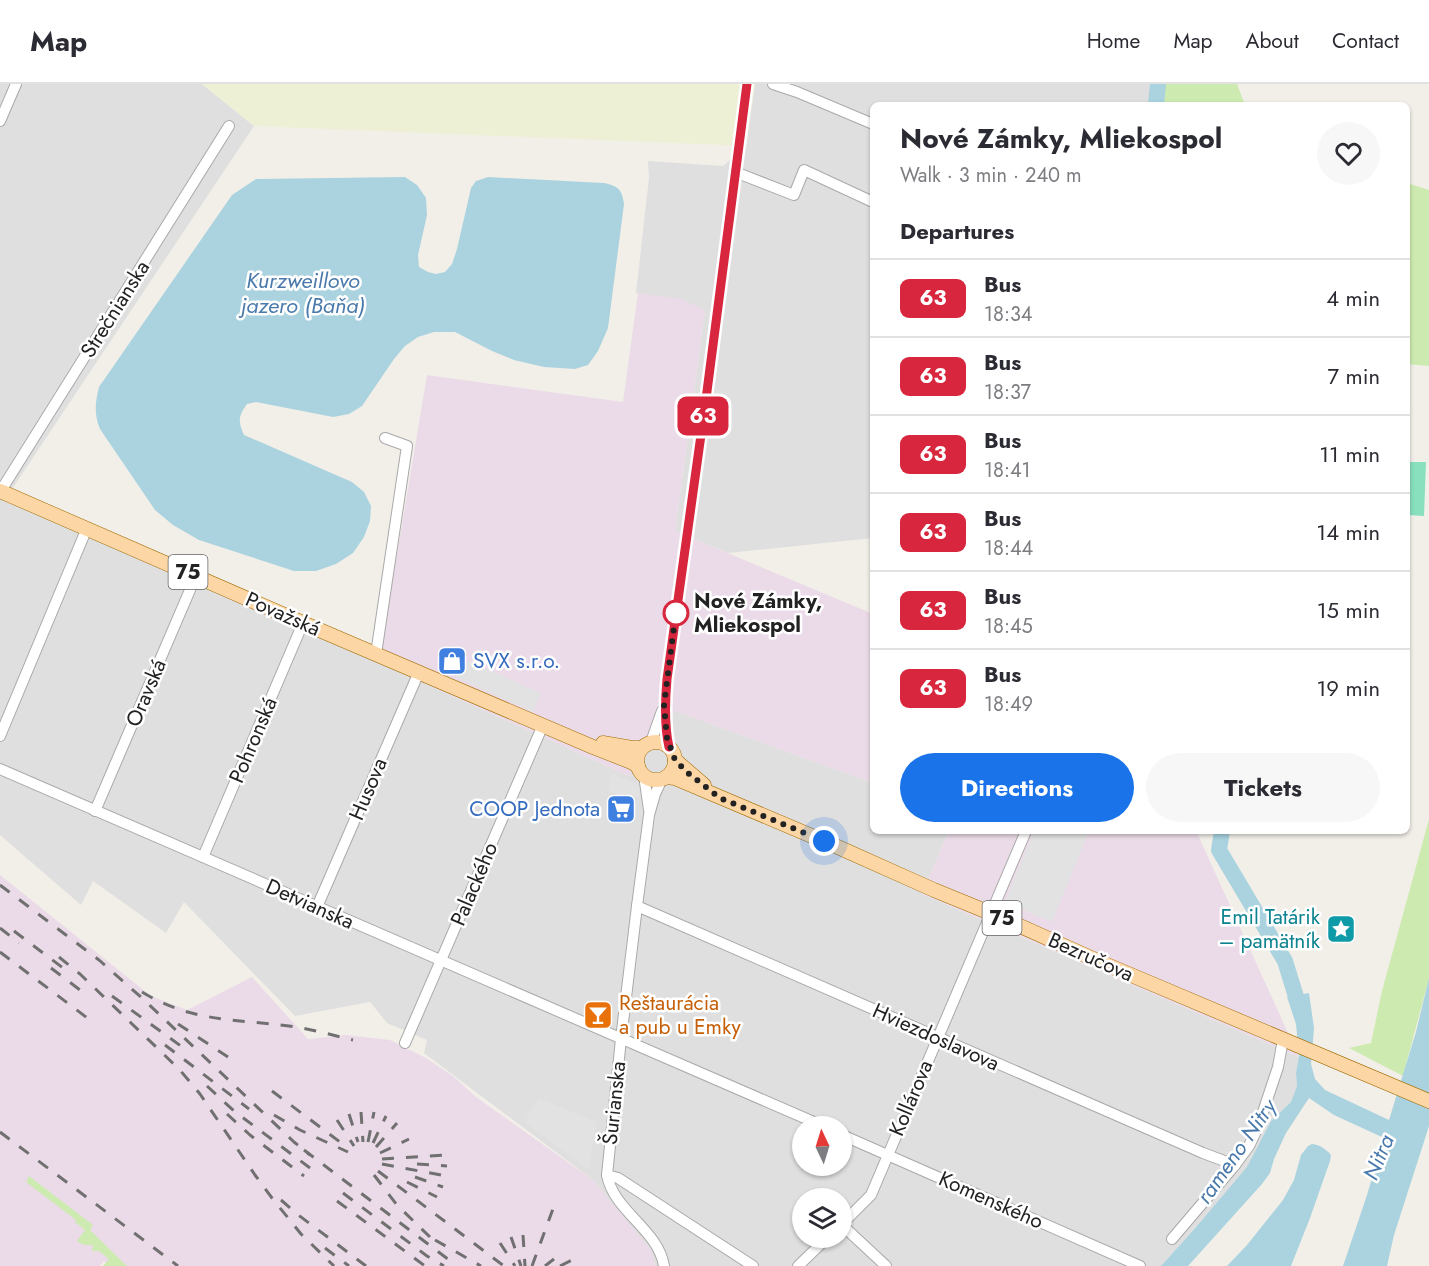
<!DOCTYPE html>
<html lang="en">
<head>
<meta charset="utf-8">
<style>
  :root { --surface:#fff; --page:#f7f7f7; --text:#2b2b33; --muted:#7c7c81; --line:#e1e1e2; --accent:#1a73e8 }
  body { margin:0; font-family:Jost,sans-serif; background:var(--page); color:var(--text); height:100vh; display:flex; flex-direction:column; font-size:22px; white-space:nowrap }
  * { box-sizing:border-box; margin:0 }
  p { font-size:20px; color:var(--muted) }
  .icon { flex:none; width:33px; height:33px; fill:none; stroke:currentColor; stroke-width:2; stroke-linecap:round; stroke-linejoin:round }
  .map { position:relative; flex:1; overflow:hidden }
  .panel { position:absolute; left:870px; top:18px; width:540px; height:732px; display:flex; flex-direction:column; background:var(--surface); border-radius:9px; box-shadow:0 2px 4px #0004 }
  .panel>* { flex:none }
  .badge { padding:0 12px; border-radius:9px; font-size:21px; line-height:39px }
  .needle { width:39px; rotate:356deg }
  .tools { position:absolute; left:792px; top:1032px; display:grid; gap:12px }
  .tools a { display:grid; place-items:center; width:60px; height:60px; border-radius:50%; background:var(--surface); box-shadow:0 2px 4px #0004; font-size:30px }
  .you { position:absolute; width:30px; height:30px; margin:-15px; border:4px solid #fff; border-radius:50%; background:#1a73e8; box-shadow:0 0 0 9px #1a73e833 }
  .map>.badge { position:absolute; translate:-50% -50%; box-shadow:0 0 0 3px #fff }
  h2 { padding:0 30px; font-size:22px; line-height:54px }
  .round { display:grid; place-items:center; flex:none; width:63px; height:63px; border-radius:32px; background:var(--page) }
  .head { display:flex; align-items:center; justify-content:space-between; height:102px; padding:0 30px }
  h1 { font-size:28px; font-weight:700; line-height:45px }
  .primary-button { display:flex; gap:12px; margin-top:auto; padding:12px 30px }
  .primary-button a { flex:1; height:69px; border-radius:36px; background:var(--accent); color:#fff; font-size:24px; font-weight:700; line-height:69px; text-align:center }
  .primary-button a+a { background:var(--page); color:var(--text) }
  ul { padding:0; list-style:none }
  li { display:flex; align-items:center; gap:18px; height:78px; padding:0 30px; border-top:2px solid var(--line) }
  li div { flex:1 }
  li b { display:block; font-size:22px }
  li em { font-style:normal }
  li .badge { min-width:66px; font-weight:700; text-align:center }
  header { display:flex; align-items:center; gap:36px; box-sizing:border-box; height:84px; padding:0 30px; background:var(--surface); border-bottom:2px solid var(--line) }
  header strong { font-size:28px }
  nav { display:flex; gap:33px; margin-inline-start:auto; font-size:21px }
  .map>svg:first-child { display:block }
  .residential { fill:#e0dfdf; fill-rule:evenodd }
  .industrial { fill:#ebdbe8 }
  .farmland { fill:#eef0d5 }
  .grass { fill:#cdebb0 }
  .pitch { fill:#88e0be }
  .parking { fill:#e2e2e2 }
  .water { fill:#aad3df }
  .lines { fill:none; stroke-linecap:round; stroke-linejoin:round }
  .river { stroke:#aad3df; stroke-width:16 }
  .minor-casing { stroke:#a9a9a9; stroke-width:12 }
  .major-casing { stroke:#a06b00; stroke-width:15 }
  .minor { stroke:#fff; stroke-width:10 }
  .major { stroke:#fcd6a4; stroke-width:14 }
  .rail { stroke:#707070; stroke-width:3; stroke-dasharray:12 12; stroke-linecap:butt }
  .line-casing { stroke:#fff; stroke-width:14 }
  .line { stroke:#d7263d; stroke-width:9 }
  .walk { stroke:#222; stroke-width:6; stroke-dasharray:0 10.8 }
  .stop-dot { fill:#fff; stroke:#d7263d; stroke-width:3 }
  .labels { text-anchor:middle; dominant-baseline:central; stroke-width:5; stroke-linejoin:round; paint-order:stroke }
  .shield { fill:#fff; stroke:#646464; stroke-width:1.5 }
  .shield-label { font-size:20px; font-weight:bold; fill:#222 }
  .street-label { font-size:21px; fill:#222; stroke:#fff }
  .stop-label { font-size:21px; font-weight:bold; fill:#222; stroke:#fff; text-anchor:start }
  .shop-label { font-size:21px; fill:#366cbe; stroke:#fff; text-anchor:start }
  .culture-label { font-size:21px; fill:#0d838f; stroke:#fff; text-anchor:end }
  .food-label { font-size:21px; fill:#c56008; stroke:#fff; text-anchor:start }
  .water-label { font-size:22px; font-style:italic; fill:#4a7aab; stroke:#fff }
</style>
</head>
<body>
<header>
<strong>Map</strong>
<nav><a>Home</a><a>Map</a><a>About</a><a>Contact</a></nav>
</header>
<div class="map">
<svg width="1429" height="1182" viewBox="0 0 1429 1182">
  <rect width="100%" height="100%" fill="#f2efe9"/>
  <g class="residential">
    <path d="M 0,0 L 202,0 L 254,42 L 4,417 L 386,582 L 629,692 L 675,627 L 873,699 L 873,747 L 949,747 L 922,810 L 1299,973 L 1296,989 L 1297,1002 L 1291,1018 L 1271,1037 L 1248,1083 L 1197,1142 L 1161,1182 L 655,1182 L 655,1179 L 593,1096 L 424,969 L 427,956 L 387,939 L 370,918 L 295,932 L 184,818 L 166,849 L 93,797 L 81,821 L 0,751 ZM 802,1042 L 842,1042 L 842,1082 L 802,1082 ZM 802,1114 L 842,1114 L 842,1154 L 802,1154 Z"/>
    <polygon points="755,0 1159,0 1160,2 1159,21 873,21 873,454 728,469 675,447 705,226 636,209 649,94 648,77 723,82 746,62"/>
  </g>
  <g class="industrial">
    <polygon points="638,209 681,215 705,226 675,447 873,530 873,699 675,627 629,692 386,582 381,566 427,291 623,318"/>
    <polygon points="949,747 1199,747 1198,751 1299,973 922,810"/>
    <polygon points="0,791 151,912 187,926 252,893 308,955 346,951 390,956 426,974 453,992 476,1013 593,1096 651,1166 655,1182 111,1182 104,1177 100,1182 0,1182"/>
  </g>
  <polygon class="farmland" points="202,0 755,0 746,62 254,42"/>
  <g class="grass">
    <polygon points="1159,0 1237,0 1245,21 1159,21"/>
    <polygon points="1407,99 1429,106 1429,282 1407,280"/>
    <polygon points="1429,735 1429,894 1403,992 1349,964 1371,959 1382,907"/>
    <polygon points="29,1092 93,1141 90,1146 127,1182 103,1182 109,1175 99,1167 92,1167 93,1161 84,1161 77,1157 85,1146 75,1138 76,1136 26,1098"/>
  </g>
  <polygon class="pitch" points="1407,378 1426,378 1424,432 1407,431"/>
  <g class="parking">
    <polygon points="464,575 541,609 533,628 456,593"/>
    <polygon points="611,689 640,702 639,713 608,708"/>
    <polygon points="1034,747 1089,747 1052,838 1005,818"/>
    <polygon points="539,1014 596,1038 589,1086 524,1038"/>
  </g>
  <g class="water">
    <path d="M 405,93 L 417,101 L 426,114 L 427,131 L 418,171 L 419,183 L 428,188 L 436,190 L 445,188 L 452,180 L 457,165 L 471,104 L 476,97 L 488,93 L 604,99 C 618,102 622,105 624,120 L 608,244 L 598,267 L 588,281 L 575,285 L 544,283 L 514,276 L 492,267 L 455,248 L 434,248 L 418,253 L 405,262 L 394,275 L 362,322 L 349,330 L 333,333 L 256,318 L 247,320 C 238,332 238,338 244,351 L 352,398 L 364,408 L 371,422 L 370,437 L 364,453 L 353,469 L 336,480 L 316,487 L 294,487 L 199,456 L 173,441 L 155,426 L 100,345 C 94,330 95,319 99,303 L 232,111 L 256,95 Z"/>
    <polygon points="1429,894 1429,1042 1394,1151 1387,1182 1343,1182 1367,1111 1384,1054 1334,1031 1309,1014 1286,1049 1274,1075 1270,1089 1262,1100 1188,1182 1161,1182 1197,1142 1247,1083 1271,1037 1291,1018 1297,1002 1296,989 1299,972 1296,940 1287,913 1309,909 1314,944 1311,980 1315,995 1325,1006 1389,1036 1416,948"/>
    <path d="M 1312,1060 C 1320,1061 1326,1065 1331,1071 L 1330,1077 L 1310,1134 L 1291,1182 L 1227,1182 L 1247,1161 L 1283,1116 L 1294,1096 L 1301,1071 L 1308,1062 Z"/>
  </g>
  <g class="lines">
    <g class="river">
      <polyline points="1156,21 1158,0"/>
      <polyline points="1222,747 1219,766 1285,877 1302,932"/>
    </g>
    <g class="minor-casing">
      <g id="minor">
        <polyline points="773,0 797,8 873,40"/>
        <polyline points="0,37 16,0"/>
        <polyline points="735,88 794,111 804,86 873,118"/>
        <polyline points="0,408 229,42"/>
        <polyline points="376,570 407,362 385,354"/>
        <polyline points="0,652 87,444"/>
        <polyline points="651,658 662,627"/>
        <path d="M 669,663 C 664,641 665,618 667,595 L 706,315 L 747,0"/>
        <polyline points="0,685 823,1042"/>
        <polyline points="644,691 649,726"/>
        <path d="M 662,695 L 655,710 L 649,731 L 637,822 L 621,955 L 607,1091 C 614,1128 658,1145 664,1182"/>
        <polyline points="95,727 196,492"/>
        <polyline points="203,773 303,539"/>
        <polyline points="637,822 1203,1069 1235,1081"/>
        <polyline points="317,823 419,588"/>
        <polyline points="405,959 543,641"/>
        <polyline points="842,1051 1140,1182"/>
        <polyline points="607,1091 618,1094 753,1182"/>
        <polyline points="842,1140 871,1111 1026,747"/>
        <polyline points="842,1141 886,1182"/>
        <polyline points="1172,1155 1235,1081 1249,1062 1258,1043 1278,983 1282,961"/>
        <polyline points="798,1182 827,1154"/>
      </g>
    </g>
    <g class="major-casing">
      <g id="major">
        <polyline points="0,407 303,539 593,663 631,678 638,682"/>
        <circle cx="656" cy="677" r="19"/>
        <polyline points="603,659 632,664 642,664"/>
        <polyline points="675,676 704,701"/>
        <polyline points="666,693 675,694 840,764 934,806 1000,833 1098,877 1429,1017"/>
      </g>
    </g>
    <use href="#minor" class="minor"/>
    <use href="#major" class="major"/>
    <g class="rail">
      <polyline points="0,801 99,876 142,914 294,1058 310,1071"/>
      <polyline points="0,844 19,859"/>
      <polyline points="14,847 63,884"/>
      <polyline points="0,868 90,936"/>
      <polyline points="59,873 80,890 179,985 200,1010 255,1091 272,1114 301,1150 334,1182"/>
      <polyline points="51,884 88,912"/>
      <path d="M 142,908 C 191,938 235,935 289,942 C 311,945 332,951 353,956"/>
      <polyline points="112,912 185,965"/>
      <polyline points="178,940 228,973"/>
      <polyline points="165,961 249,1025"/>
      <polyline points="207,1002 234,1027 310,1084"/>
      <polyline points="272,1007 344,1061"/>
      <polyline points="361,1028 363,1058"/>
      <polyline points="227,1030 250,1051 304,1092"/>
      <polyline points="349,1030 358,1058"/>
      <polyline points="274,1031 300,1046 348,1068"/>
      <polyline points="337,1036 354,1062"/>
      <polyline points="0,1048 178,1182"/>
      <polyline points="368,1058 374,1028"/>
      <polyline points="373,1059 386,1032"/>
      <polyline points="376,1063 397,1039"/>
      <polyline points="304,1066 457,1182"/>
      <polyline points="380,1069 409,1055"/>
      <polyline points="382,1075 448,1071"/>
      <polyline points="382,1080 446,1092"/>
      <polyline points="417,1080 447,1082"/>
      <polyline points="378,1087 504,1182"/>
      <polyline points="374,1091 397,1121 430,1153"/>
      <polyline points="415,1093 443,1103"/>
      <polyline points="407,1098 437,1113"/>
      <polyline points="343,1109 427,1172 444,1182"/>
      <polyline points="281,1116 297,1130 366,1182"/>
      <polyline points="337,1117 425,1182"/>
      <polyline points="523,1151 525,1182"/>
      <polyline points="511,1153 521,1182"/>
      <polyline points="435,1156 481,1182"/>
      <polyline points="500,1159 515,1182"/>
      <polyline points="325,1164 349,1182"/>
      <polyline points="532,1182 554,1122"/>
      <polyline points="545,1182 554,1175"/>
      <polyline points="560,1182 576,1174"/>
    </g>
  </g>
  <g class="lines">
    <g class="line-casing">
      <path id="line" d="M 669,663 C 664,641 665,618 667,595 L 706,315 L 747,0"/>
    </g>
    <use href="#line" class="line"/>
    <polyline class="walk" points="676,529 676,527 664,621 667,654 675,676 688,689 720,714 824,757"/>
  </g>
  <defs>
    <g id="shop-square" transform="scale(1.5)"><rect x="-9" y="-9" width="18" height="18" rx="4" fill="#3f7fe0" stroke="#fff"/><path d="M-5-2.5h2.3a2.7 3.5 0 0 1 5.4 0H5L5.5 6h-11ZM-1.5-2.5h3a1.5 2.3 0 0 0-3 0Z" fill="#fff"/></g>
    <g id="supermarket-square" transform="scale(1.5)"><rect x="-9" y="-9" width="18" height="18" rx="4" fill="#3f7fe0" stroke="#fff"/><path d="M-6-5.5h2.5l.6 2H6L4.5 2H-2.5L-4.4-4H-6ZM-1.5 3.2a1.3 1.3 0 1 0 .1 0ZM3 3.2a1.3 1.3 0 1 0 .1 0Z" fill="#fff"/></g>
    <g id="sight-square" transform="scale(1.5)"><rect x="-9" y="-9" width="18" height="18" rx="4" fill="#0f9aa8" stroke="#fff"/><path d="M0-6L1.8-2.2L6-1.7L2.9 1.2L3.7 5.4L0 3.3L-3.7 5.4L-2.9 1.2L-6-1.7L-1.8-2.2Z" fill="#fff"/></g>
    <g id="bar-square" transform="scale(1.5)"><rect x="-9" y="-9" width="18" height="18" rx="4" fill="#e8710a" stroke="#fff"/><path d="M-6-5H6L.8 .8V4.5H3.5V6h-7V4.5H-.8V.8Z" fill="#fff"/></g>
  </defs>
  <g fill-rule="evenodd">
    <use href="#shop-square" x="452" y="577"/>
    <use href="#supermarket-square" x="621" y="725"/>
    <use href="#sight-square" x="1341" y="845"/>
    <use href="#bar-square" x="598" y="931"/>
  </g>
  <circle class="stop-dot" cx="676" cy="529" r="12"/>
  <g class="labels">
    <g class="shield">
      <rect x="168.5" y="471" width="39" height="34" rx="4.5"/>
      <rect x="982.5" y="817" width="39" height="34" rx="4.5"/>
    </g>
    <g class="shield-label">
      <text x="188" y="488">75</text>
      <text x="1002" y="834">75</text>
    </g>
    <g class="street-label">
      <text transform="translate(115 225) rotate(-58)">Strečnianska</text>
      <text transform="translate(283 530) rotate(24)">Považská</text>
      <text transform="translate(146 609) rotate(-67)">Oravská</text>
      <text transform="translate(253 656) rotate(-67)">Pohronská</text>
      <text transform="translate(368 705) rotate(-67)">Husova</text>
      <text transform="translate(474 800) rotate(-67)">Palackého</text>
      <text transform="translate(310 820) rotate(24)">Detvianska</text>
      <text transform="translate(1091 873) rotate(24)">Bezručova</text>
      <text transform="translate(936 953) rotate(24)">Hviezdoslavova</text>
      <text transform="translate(911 1014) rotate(-67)">Kollárova</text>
      <text transform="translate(614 1019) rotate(-84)">Šurianska</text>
      <text transform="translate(991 1116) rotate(24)">Komenského</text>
    </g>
    <g class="stop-label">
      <text x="694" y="517">Nové Zámky,<tspan x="694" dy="24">Mliekospol</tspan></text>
    </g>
    <g class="shop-label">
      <text x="473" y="577">SVX s.r.o.</text>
      <text x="600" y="725" text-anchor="end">COOP Jednota</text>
    </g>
    <g class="culture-label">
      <text x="1320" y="833">Emil Tatárik<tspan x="1320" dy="24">– pamätník</tspan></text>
    </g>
    <g class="food-label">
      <text x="619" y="919">Reštaurácia<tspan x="619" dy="24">a pub u Emky</tspan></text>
    </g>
    <g class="water-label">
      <text x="303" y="196">Kurzweillovo<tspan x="303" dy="25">jazero (Baňa)</tspan></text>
      <text transform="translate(1236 1067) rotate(-55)">rameno Nitry</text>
      <text transform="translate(1378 1073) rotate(-67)">Nitra</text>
    </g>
  </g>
</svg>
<div class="tools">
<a><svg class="needle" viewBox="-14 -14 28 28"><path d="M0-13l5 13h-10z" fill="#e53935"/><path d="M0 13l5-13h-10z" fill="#7c7c81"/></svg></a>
<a><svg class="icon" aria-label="layers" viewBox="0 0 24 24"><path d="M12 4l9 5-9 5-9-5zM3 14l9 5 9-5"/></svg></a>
</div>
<div class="you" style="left:824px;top:757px"></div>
<b class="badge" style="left:703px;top:332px;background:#d7263d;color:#fff">63</b>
<section class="panel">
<div class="head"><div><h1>Nové Zámky, Mliekospol</h1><p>Walk · 3 min · 240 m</p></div><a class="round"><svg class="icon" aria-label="heart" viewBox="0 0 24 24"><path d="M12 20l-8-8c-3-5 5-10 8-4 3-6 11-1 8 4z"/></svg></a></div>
<h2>Departures</h2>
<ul>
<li><span class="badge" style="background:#d7263d;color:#fff">63</span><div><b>Bus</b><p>18:34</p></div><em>4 min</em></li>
<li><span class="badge" style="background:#d7263d;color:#fff">63</span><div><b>Bus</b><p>18:37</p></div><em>7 min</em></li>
<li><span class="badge" style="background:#d7263d;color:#fff">63</span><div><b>Bus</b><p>18:41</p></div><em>11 min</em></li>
<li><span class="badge" style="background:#d7263d;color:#fff">63</span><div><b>Bus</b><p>18:44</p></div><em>14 min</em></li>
<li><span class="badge" style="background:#d7263d;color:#fff">63</span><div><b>Bus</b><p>18:45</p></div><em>15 min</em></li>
<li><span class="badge" style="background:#d7263d;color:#fff">63</span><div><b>Bus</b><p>18:49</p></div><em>19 min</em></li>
</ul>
<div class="primary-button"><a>Directions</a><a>Tickets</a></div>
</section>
</div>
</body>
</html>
